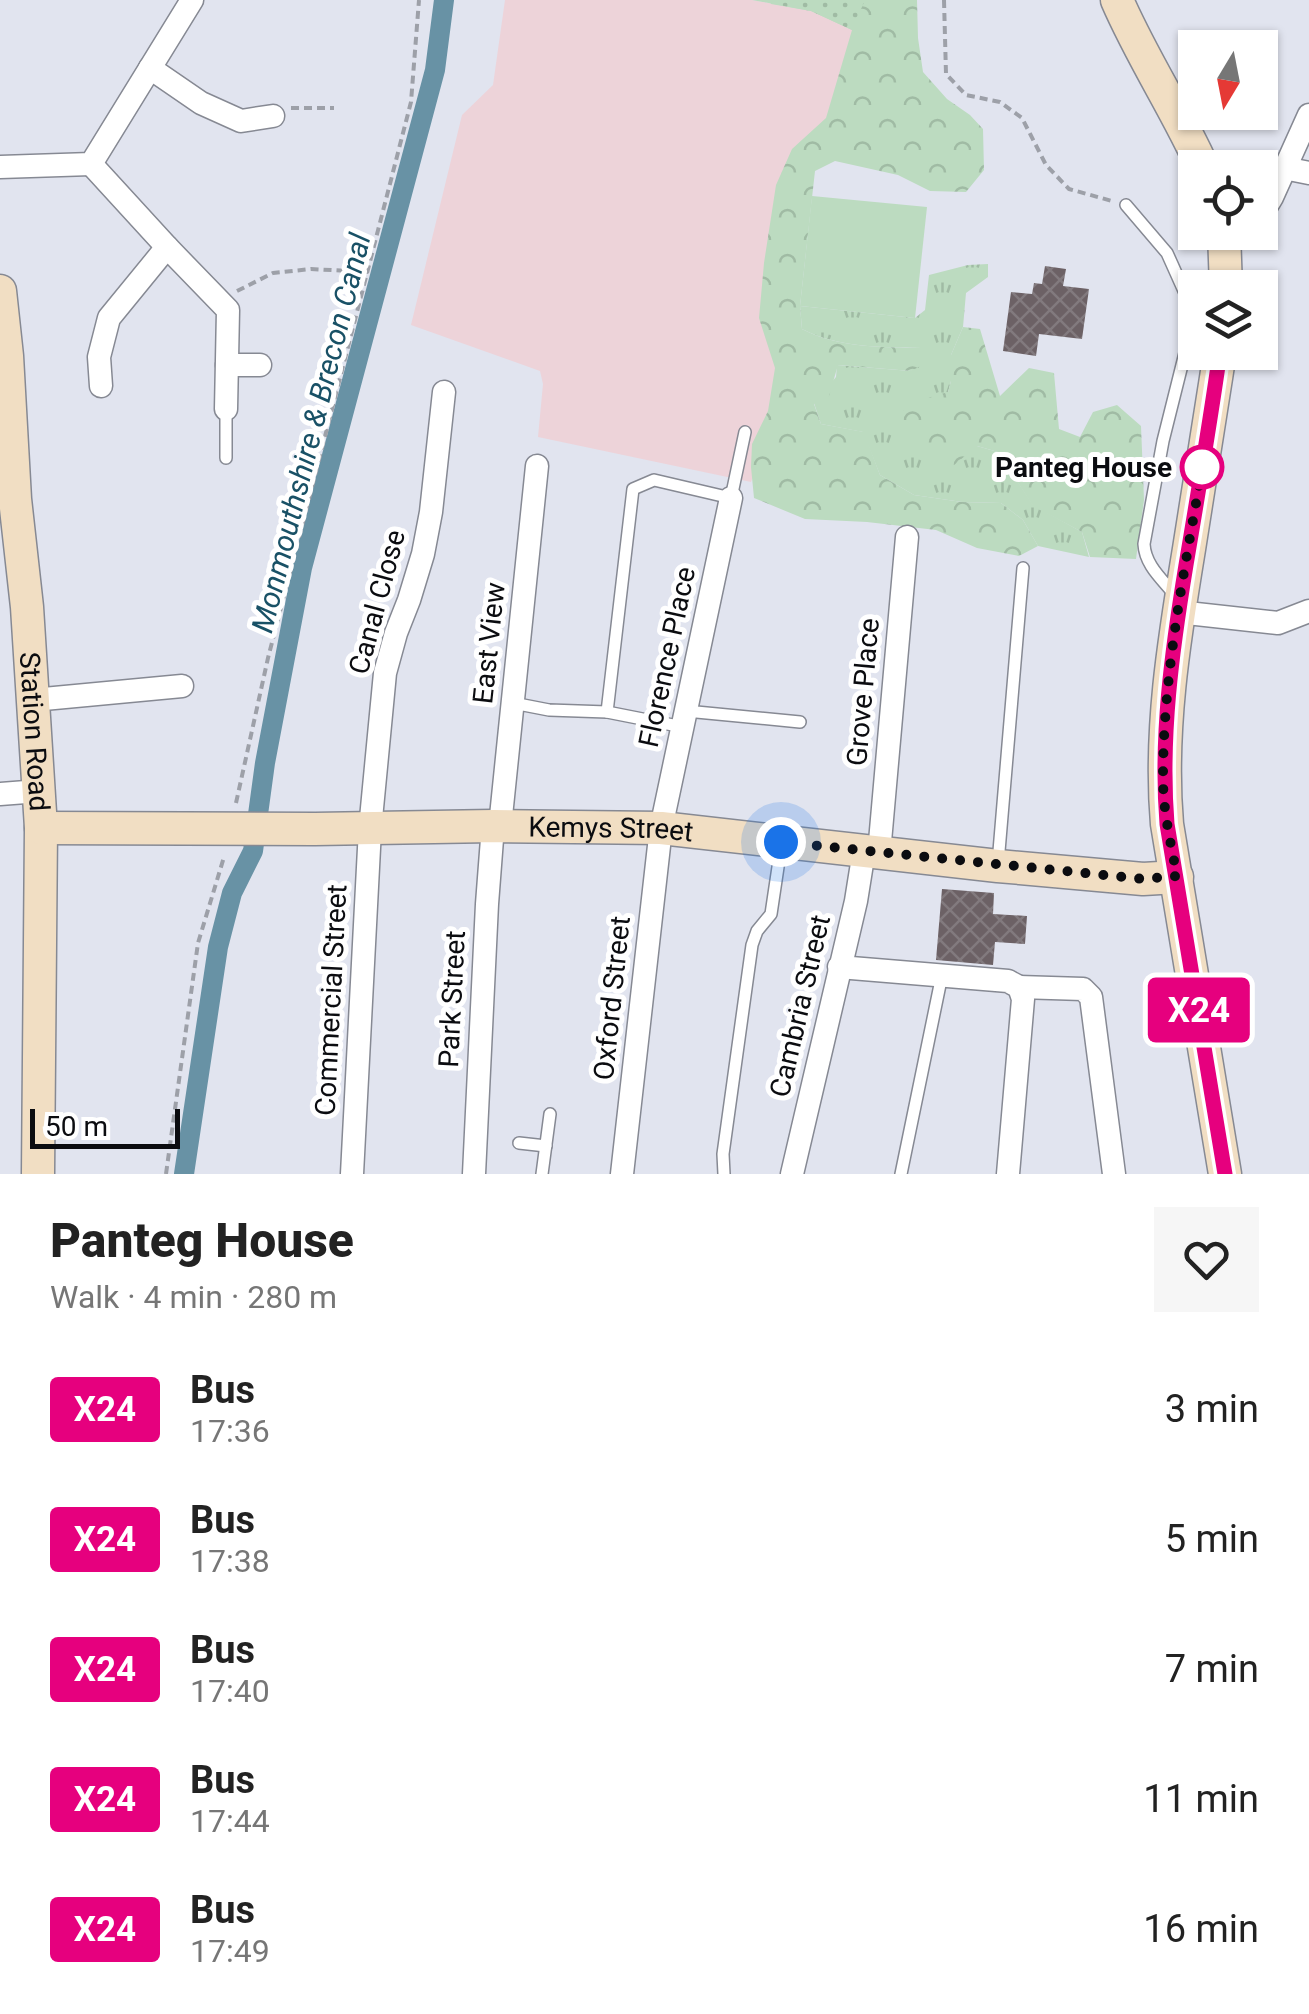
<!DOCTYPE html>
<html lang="en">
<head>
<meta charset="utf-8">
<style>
  :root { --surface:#fff; --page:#f6f6f6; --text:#222; --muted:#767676 }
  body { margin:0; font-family:Roboto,sans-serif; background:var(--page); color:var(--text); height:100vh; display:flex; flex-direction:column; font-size:38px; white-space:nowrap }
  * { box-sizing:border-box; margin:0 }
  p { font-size:32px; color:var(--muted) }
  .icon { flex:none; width:55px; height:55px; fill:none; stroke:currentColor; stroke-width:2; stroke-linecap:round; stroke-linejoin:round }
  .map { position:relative; height:1174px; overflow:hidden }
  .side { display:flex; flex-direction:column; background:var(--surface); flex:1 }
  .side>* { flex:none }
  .badge { padding:0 20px; border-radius:8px; font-size:35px; line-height:65px }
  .needle { width:65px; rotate:190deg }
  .buttons { position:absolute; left:1178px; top:30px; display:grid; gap:20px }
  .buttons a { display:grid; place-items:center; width:100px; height:100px; border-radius:0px; background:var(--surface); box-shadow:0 2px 8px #0004; font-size:50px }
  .scale { position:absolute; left:30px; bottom:25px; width:150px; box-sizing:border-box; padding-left:10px; border:5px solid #0b0c10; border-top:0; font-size:28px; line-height:35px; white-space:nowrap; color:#0b0c10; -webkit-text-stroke:8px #fff; paint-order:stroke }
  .you { position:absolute; width:50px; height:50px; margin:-25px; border:8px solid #fff; border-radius:50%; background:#1a73e8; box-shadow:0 0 0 15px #1a73e833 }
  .map>.badge { position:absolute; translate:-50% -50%; box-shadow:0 0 0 5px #fff }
  .round { display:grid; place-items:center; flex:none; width:105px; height:105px; border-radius:0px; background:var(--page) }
  .overview { display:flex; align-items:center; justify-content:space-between; height:170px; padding:0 50px }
  h1 { font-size:48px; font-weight:800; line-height:75px }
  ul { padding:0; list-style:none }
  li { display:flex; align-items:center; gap:30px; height:130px; padding:0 50px }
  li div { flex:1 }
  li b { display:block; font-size:38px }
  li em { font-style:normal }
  li .badge { min-width:110px; font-weight:700; text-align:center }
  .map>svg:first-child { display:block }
  .education { fill:#edd3d9 }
  .grass { fill:url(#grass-tufts) }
  .forest { fill:url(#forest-crowns) }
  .park { fill:url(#park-dots) }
  .garden { fill:#bcdbc0 }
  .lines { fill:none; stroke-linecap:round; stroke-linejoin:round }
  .canal { stroke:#6892a5; stroke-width:20 }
  .building { fill:url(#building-cross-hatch) }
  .lane-casing { stroke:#868993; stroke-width:14 }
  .street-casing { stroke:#868993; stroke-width:25 }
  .secondary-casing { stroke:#868993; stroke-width:35 }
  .path { stroke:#9da0a8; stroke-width:4; stroke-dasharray:8 5; stroke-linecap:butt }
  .lane { stroke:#fff; stroke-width:11 }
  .street { stroke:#fff; stroke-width:22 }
  .secondary { stroke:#f1dec3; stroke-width:32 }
  .line-casing { stroke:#fff; stroke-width:22 }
  .line { stroke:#e6007e; stroke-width:15 }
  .walk { stroke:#0b0c10; stroke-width:10; stroke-dasharray:0 18 }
  .stop-dot { fill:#fff; stroke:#e6007e; stroke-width:5 }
  .labels { text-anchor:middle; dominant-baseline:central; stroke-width:10; stroke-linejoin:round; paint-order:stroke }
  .stop-label { font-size:28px; font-weight:bold; fill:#0b0c10; stroke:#fff; text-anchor:end }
  .street-label { font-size:28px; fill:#0b0c10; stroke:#fff }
  .water-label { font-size:30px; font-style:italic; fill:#195166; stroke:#fff }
</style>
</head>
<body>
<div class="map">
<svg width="1309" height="1174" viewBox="0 0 1309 1174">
  <defs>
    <pattern id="grass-tufts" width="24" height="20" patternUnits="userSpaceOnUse" patternTransform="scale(2.5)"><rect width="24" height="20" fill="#bcdbc0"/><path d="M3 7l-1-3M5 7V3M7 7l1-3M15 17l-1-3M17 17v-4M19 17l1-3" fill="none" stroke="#a0bba4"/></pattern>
    <pattern id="forest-crowns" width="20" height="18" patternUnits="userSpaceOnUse" patternTransform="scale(2.5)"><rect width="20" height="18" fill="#bcdbc0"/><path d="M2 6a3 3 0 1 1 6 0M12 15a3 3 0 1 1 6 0" fill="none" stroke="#a0bba4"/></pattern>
    <pattern id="park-dots" width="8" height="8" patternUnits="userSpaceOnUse" patternTransform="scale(2.5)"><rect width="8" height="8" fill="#bcdbc0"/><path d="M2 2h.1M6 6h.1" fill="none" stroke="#a0bba4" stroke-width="1.8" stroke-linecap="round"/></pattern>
    <pattern id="building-cross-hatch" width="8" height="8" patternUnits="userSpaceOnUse" patternTransform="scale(2.5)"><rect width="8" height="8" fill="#6c6165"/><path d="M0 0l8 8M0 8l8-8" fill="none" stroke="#827a7e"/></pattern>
  </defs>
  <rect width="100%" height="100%" fill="#e1e4ef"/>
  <polygon class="education" points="505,0 752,0 860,20 837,150 801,162 773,422 751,482 538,437 543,384 540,371 411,325 462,115 493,85"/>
  <path class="grass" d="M 988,264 L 988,277 L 966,293 L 963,327 L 951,355 L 951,381 L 948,392 L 977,446 L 998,452 L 1033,505 L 1082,532 L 1089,557 L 1038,546 L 1023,520 L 1001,503 L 962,502 L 914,495 L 880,475 L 863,432 L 821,424 L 814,403 L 836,377 L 837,365 L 911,371 L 921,348 C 881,347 838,348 802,329 L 800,306 L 915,318 L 925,310 L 929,275 L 968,265 Z"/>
  <g class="forest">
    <path d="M 769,0 L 917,0 L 918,38 L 923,72 L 947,99 L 970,115 L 983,129 L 984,170 L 966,192 L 930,191 L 898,175 L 835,161 L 815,171 L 800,306 L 802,329 C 838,348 881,347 921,348 L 934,359 L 911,371 L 838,365 L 829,396 L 814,404 L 821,424 L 864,432 L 880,475 L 914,495 L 962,502 L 1001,503 L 1023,520 L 1038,546 L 1019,556 L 977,548 L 936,530 L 867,522 L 805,519 L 754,498 L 751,467 L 752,444 L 768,411 L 775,368 L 759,318 L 764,263 L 776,185 L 792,149 L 826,118 L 852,30 L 811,11 L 771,4 Z"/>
    <polygon points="963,327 980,329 1000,396 1029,368 1054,373 1059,429 1080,437 1093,412 1117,405 1141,426 1144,500 1136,559 1090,557 1082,532 1033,506 998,452 977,446 948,470 927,457 903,431 904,405 948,392 951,381 951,355"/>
  </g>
  <polygon class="park" points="752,0 865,0 852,30 811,11"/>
  <polygon class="garden" points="812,196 927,207 915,318 800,306"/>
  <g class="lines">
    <polyline class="canal" points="184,1174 218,947 232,893 253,851 265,763 302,568 435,70 444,0"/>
  </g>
  <g class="building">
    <polygon points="1045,266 1066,269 1063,286 1089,289 1082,339 1039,334 1036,356 1003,351 1011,292 1032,294 1034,283 1042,284"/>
    <polygon points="942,889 994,893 993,914 1027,916 1025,944 995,942 993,965 936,960"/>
  </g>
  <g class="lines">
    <g class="lane-casing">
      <g id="lane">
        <path d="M 1126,205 L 1167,253 L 1189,302 L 1191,329 L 1163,441 L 1144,544 C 1145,565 1162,579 1174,594"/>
        <polyline points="226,458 226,409"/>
        <polyline points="513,703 549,710 607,712"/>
        <polyline points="686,711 800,722"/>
        <polyline points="683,727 607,712 633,489 654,480 731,498 745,432"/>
        <polyline points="998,863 1023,568"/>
        <polyline points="519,1143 546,1146"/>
        <polyline points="542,1174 550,1114"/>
        <polyline points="724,1174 723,1154 752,945 757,931 771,914 781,847"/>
        <polyline points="901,1174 942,975"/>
      </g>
    </g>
    <g class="street-casing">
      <g id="street">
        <polyline points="150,68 201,103 241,121 273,116"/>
        <polyline points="91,164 167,247 228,310 226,409"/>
        <polyline points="0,167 91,164 192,0"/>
        <polyline points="1284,168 1309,173"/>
        <polyline points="1260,217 1272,197 1309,115"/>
        <polyline points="227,365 260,365"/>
        <polyline points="101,386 99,357 109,318 167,247"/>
        <polyline points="1178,612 1278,623 1309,611"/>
        <polyline points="33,700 182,686"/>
        <polyline points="0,794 39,791"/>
        <polyline points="500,826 537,466"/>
        <polyline points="879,853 907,537"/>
        <polyline points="839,967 1008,981 1019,987 1023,999 1008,1174"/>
        <polyline points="1019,987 1083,989 1091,997 1114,1174"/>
        <polyline points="352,1174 370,829 385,673 396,633 409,600 423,554 431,512 444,392"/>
        <polyline points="474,1174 487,904 493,826"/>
        <polyline points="622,1174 661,828 731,498"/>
        <polyline points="792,1174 856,901 864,851"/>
      </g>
    </g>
    <g class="secondary-casing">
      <g id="secondary">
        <path d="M 1117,0 C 1142,58 1177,110 1203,168"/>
        <polyline points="1224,232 1226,288"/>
        <path id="s1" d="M 0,291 L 7,356 L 15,499 L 27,607 L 41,828 L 38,1174"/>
        <path d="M 1220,352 C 1210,418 1199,484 1189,549 C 1174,640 1159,732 1167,824 L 1225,1174"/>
        <path id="s2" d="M 41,828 L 315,829 L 493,826 L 661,828 L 998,866 L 1143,879 L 1177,877"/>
      </g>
    </g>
    <g class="path">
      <polyline points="944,0 946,74 966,95 1000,102 1022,118 1046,165 1069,189 1112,201"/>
      <polyline points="291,108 334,108"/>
      <polyline points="237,291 273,273 311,269 368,272"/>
      <polyline points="236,803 268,658 411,102 419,0"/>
      <polyline points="166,1174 198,943 224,857"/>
    </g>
    <use href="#lane" class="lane"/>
    <use href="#street" class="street"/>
    <use href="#secondary" class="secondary"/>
  </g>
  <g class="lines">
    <g class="line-casing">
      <path id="line" d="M 1220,352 C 1210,423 1198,494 1186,565 C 1172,650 1160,737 1167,824 L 1225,1174"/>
    </g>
    <use href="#line" class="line"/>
    <path class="walk" d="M 781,842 L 1143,879 L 1177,876 C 1171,844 1163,811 1163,778 C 1163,669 1187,559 1205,451 L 1202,467"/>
  </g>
  <circle class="stop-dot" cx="1202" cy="467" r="20"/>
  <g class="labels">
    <g class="stop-label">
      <text x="1172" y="467">Panteg House</text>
    </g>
    <g class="street-label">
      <text transform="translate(377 602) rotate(-75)">Canal Close</text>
      <text transform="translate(489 643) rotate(-84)">East View</text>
      <text transform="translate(667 657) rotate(-78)">Florence Place</text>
      <text transform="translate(863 692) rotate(-85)">Grove Place</text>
      <text stroke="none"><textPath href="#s1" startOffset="442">Station Road</textPath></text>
      <text stroke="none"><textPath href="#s2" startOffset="570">Kemys Street</textPath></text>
      <text transform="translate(612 998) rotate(-84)">Oxford Street</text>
      <text transform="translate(452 999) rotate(-87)">Park Street</text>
      <text transform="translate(331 1000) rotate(-87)">Commercial Street</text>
      <text transform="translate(800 1006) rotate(-77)">Cambria Street</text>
    </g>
    <g class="water-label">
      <text transform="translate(311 433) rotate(-76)">Monmouthshire &amp; Brecon Canal</text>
    </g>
  </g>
</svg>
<div class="buttons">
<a><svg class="needle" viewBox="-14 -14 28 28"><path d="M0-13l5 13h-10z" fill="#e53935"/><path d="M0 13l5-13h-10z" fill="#767676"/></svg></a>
<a><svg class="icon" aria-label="locate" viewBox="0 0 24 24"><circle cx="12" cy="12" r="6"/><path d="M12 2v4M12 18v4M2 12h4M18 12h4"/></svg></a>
<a><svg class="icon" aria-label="layers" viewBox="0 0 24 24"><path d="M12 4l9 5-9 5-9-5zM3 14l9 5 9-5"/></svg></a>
</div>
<div class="scale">50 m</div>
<div class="you" style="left:781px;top:842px"></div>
<b class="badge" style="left:1199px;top:1010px;background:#e6007e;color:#fff">X24</b>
</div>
<section class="side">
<div class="overview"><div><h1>Panteg House</h1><p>Walk · 4 min · 280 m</p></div><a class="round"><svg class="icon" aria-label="heart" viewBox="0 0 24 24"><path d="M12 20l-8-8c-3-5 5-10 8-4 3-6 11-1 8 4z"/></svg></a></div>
<ul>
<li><span class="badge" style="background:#e6007e;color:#fff">X24</span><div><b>Bus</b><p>17:36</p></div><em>3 min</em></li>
<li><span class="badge" style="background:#e6007e;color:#fff">X24</span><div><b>Bus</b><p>17:38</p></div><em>5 min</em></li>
<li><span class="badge" style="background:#e6007e;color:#fff">X24</span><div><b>Bus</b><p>17:40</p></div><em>7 min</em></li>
<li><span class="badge" style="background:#e6007e;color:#fff">X24</span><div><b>Bus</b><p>17:44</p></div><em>11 min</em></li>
<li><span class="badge" style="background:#e6007e;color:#fff">X24</span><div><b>Bus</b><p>17:49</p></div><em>16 min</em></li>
</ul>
</section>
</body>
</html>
